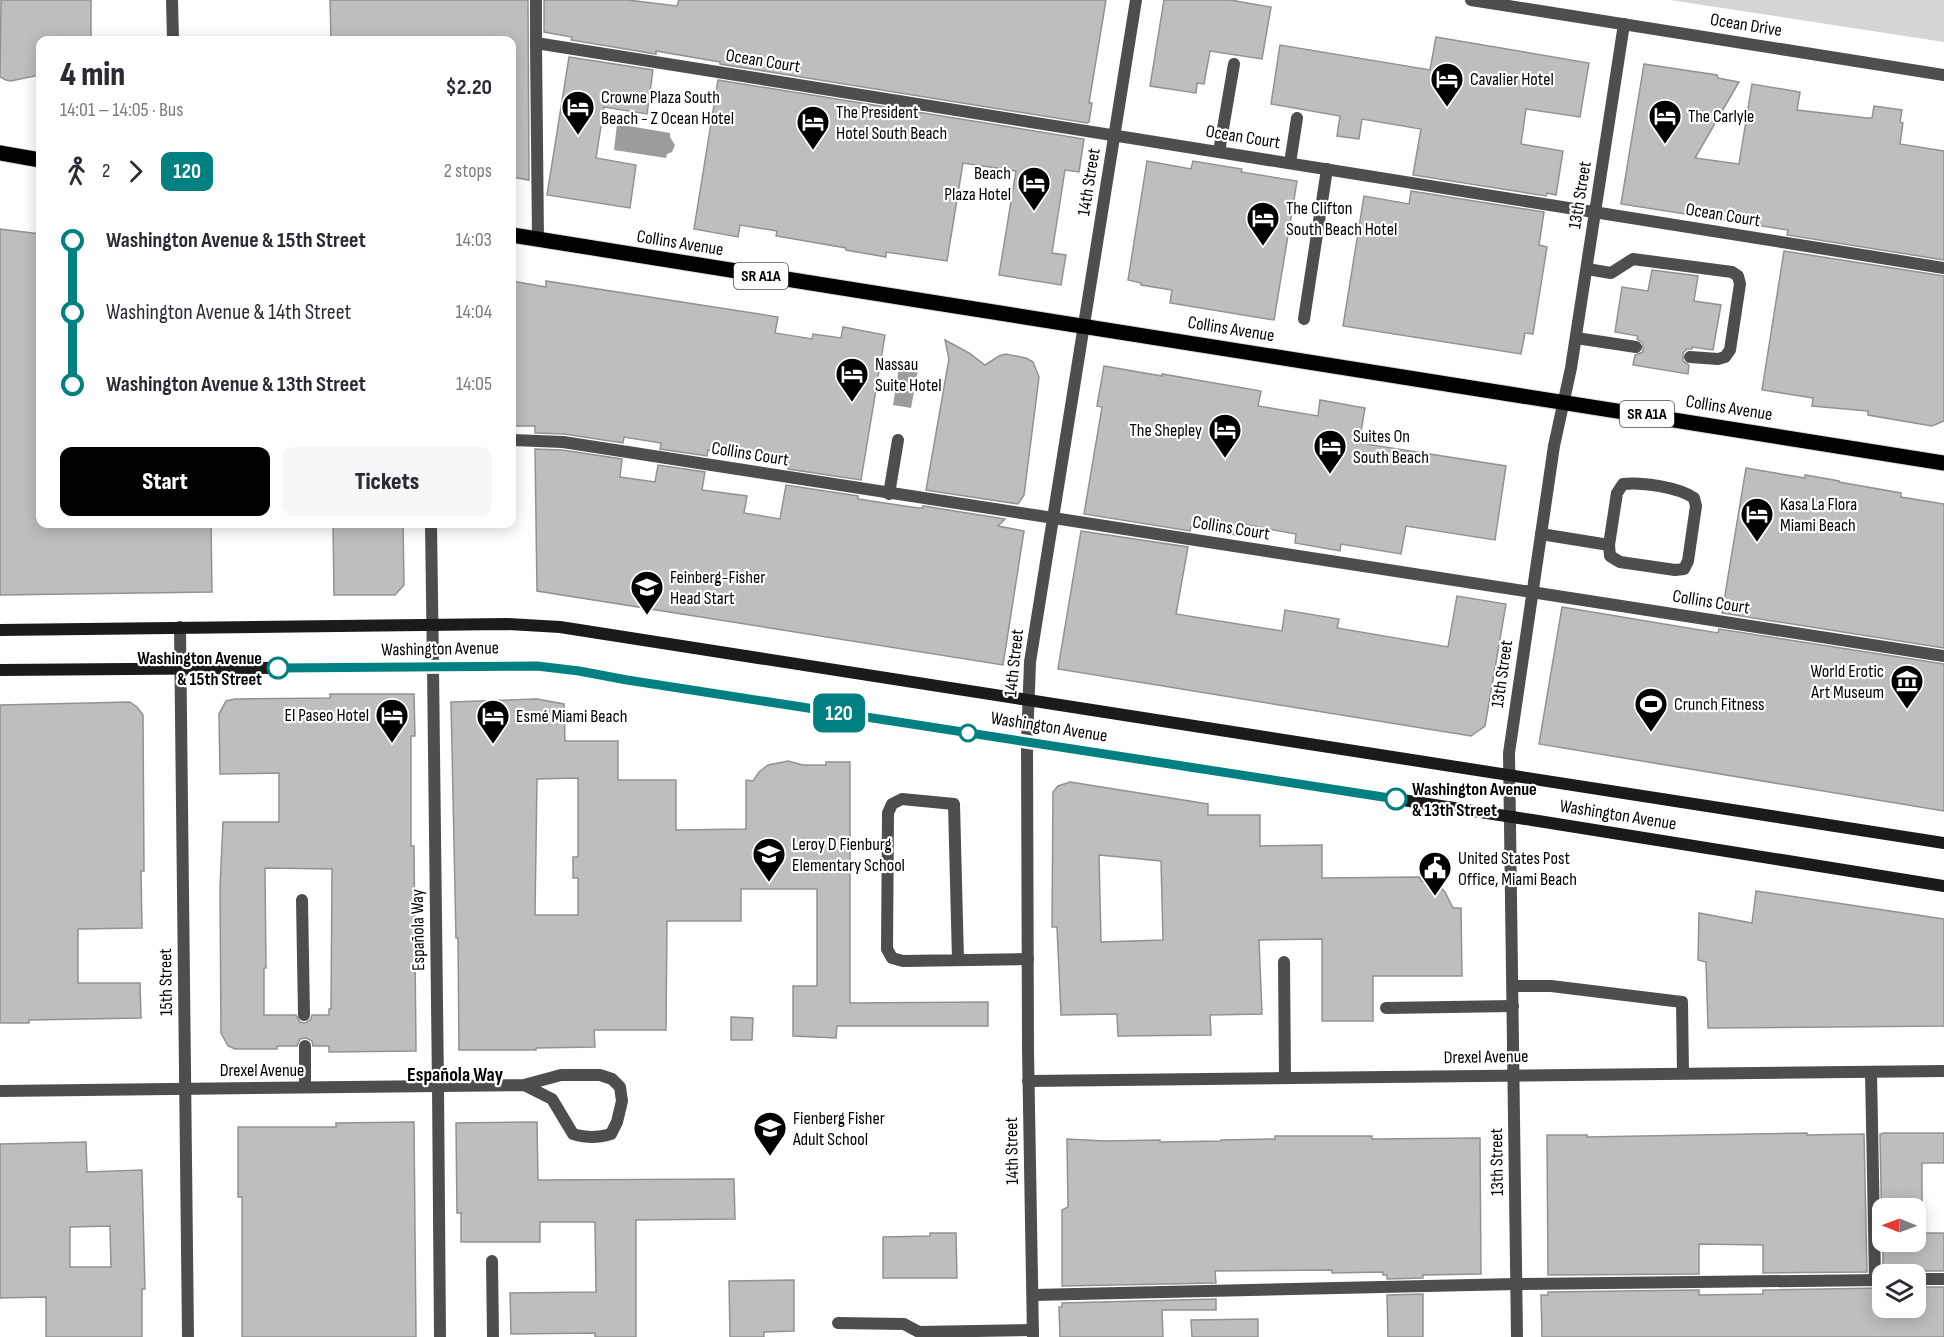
<!DOCTYPE html>
<html lang="en">
<head>
<meta charset="utf-8">
<style>
  :root { --surface:#fff; --page:#f7f7f7; --text:#2b2b33; --muted:#7c7c81; --accent:#000 }
  body { margin:0; font-family:"Sofia Sans Condensed",sans-serif; background:var(--page); color:var(--text); height:100vh; display:flex; flex-direction:column; font-size:22px; white-space:nowrap }
  * { box-sizing:border-box; margin:0 }
  p { font-size:20px; color:var(--muted) }
  .icon { flex:none; width:33px; height:33px; fill:none; stroke:currentColor; stroke-width:2; stroke-linecap:round; stroke-linejoin:round }
  .map { position:relative; flex:1; overflow:hidden }
  .panel { position:absolute; left:36px; top:36px; width:480px; height:492px; display:flex; flex-direction:column; background:var(--surface); border-radius:12px; box-shadow:0 3px 15px #0003 }
  .panel>* { flex:none }
  .badge { padding:0 12px; border-radius:9px; font-size:21px; line-height:39px }
  .needle { width:39px; rotate:271deg }
  .controls { position:absolute; left:1872px; top:1198px; display:grid; gap:12px }
  .controls a { display:grid; place-items:center; width:54px; height:54px; border-radius:12px; background:var(--surface); box-shadow:0 3px 15px #0003; font-size:30px }
  .map>.badge { position:absolute; translate:-50% -50%; box-shadow:0 0 0 3px #fff }
  .legs { display:flex; align-items:center; gap:9px; height:66px; padding:0 24px; font-size:20px }
  .legs p { margin-inline-start:auto }
  .head { display:flex; align-items:center; justify-content:space-between; height:102px; padding:0 24px }
  h1 { font-size:33px; font-weight:800; line-height:45px }
  .primary-button { display:flex; gap:12px; margin-top:auto; padding:12px 24px }
  .primary-button a { flex:1; height:69px; border-radius:12px; background:var(--accent); color:#fff; font-size:24px; font-weight:800; line-height:69px; text-align:center }
  .primary-button a+a { background:var(--page); color:var(--text) }
  ul { padding:0 24px; list-style:none }
  li { display:flex; align-items:center; gap:21px; height:72px; font-size:22px }
  li i { display:grid; place-items:center; width:9px; height:100%; margin:0 8px; background:currentColor }
  li i::after { content:''; width:15px; height:15px; margin:-8px; border:4px solid; border-radius:50%; background:var(--surface) }
  li p { margin-inline-start:auto }
  li:first-child i { background:linear-gradient(#0000 50%,currentColor 0) }
  li:last-child i { background:linear-gradient(currentColor 50%,#0000 0) }
  .map>svg:first-child { display:block }
  .green { fill:#d5d5d5 }
  .water { fill:#9c9c9c }
  .building { fill:#bebebe; stroke:#929292; stroke-width:1.5; fill-rule:evenodd }
  .lines { fill:none; stroke-linecap:round; stroke-linejoin:round }
  .primary-casing { stroke:#dbdbdb; stroke-width:17 }
  .service { stroke:#4e4e4e; stroke-width:12 }
  .pedestrian { stroke:#4e4e4e; stroke-width:12 }
  .minor { stroke:#4e4e4e; stroke-width:12 }
  .tertiary { stroke:#4e4e4e; stroke-width:12 }
  .secondary { stroke:#1b1b1b; stroke-width:12 }
  .primary { stroke:#000; stroke-width:15 }
  .line-1-casing { stroke:#fff; stroke-width:14 }
  .line-1 { stroke:#008080; stroke-width:9 }
  .stop-1-dot { fill:#fff; stroke:#008080; stroke-width:3 }
  .labels { text-anchor:middle; dominant-baseline:central; stroke-width:4.5; stroke-linejoin:round; paint-order:stroke }
  .shield { fill:#fff; stroke:#4c4c4c; stroke-width:1.5 }
  .shield-label { font-size:16px; font-weight:bold; fill:#000 }
  .street-label { font-size:18px; fill:#000; stroke:#fff }
  .poi-label { font-size:18px; fill:#000; stroke:#fff; text-anchor:start }
  .stop-label { font-size:18px; font-weight:bold; fill:#000; stroke:#fff; text-anchor:end }
  .neighbourhood-label { font-size:20px; font-weight:bold; fill:#000; stroke:#fff }
</style>
</head>
<body>
<div class="map">
<svg width="1944" height="1337" viewBox="0 0 1944 1337">
  <rect width="100%" height="100%" fill="#fff"/>
  <polygon class="green" points="1670,0 1944,0 1944,42"/>
  <g class="water">
    <polygon points="617,124 670,133 670,137 675,145 672,152 667,154 666,158 614,150"/>
    <polygon points="900,361 919,364 911,408 893,405"/>
  </g>
  <g class="building">
    <polygon points="1,0 91,0 91,40 40,40 40,75 11,81 6,80 0,77"/>
    <polygon points="330,0 528,0 529,180 512,177 512,40 331,40"/>
    <polygon points="544,0 628,0 677,6 679,0 1106,0 1089,103 1092,103 1089,122 1087,123 720,64 720,62 656,51 656,54 571,40 572,37 544,32"/>
    <polygon points="1164,0 1230,0 1271,7 1262,59 1210,51 1204,84 1197,83 1196,93 1150,86"/>
    <polygon points="1436,37 1589,63 1580,117 1526,109 1521,144 1563,151 1556,195 1547,193 1546,196 1413,175 1421,129 1362,119 1359,139 1337,136 1340,116 1271,104 1280,45 1430,70"/>
    <polygon points="569,57 653,70 647,114 604,107 596,158 636,165 630,208 547,195"/>
    <polygon points="1644,64 1717,75 1718,78 1739,82 1695,158 1739,164 1752,84 1800,92 1797,110 1867,118 1872,118 1874,106 1902,110 1900,122 1903,123 1900,144 1944,151 1944,260 1787,235 1788,230 1621,204"/>
    <polygon points="718,80 1084,139 1079,172 1065,170 1052,253 1066,255 1061,285 999,275 1016,171 963,163 947,261 886,252 886,257 846,250 846,248 776,236 777,231 740,225 738,237 694,229"/>
    <polygon points="1147,161 1191,169 1193,161 1242,169 1241,172 1297,181 1274,320 1170,303 1172,290 1141,285 1141,283 1128,280"/>
    <polygon points="1411,191 1544,212 1539,245 1547,247 1533,334 1525,333 1521,354 1343,326 1364,196 1409,204"/>
    <polygon points="0,229 40,234 40,524 211,524 212,592 0,595"/>
    <polygon points="1784,251 1944,276 1944,421 1932,426 1868,415 1868,411 1812,406 1813,398 1762,390"/>
    <polygon points="1652,270 1698,276 1694,301 1721,305 1713,350 1692,347 1692,349 1687,349 1683,353 1683,361 1689,365 1688,374 1633,365 1635,355 1643,352 1643,343 1637,339 1638,336 1615,332 1622,287 1648,291"/>
    <polygon points="512,281 546,287 546,281 778,317 775,333 812,339 813,334 841,338 843,327 885,335 861,480 788,469 789,463 708,450 707,456 660,449 661,443 624,437 623,443 564,434 535,433 535,426 512,426"/>
    <polygon points="945,340 969,353 985,365 999,356 1006,354 1026,358 1033,362 1039,377 1024,495 1018,504 926,490 949,359"/>
    <polygon points="1104,366 1162,376 1162,374 1261,391 1258,406 1318,416 1320,400 1365,408 1359,443 1506,466 1495,540 1406,526 1401,554 1341,544 1340,551 1295,543 1296,534 1237,523 1235,535 1191,527 1190,531 1084,514 1102,407 1097,406"/>
    <polygon points="535,449 562,450 622,459 620,477 655,482 658,465 705,472 702,490 747,496 744,513 780,519 786,485 858,496 858,499 918,508 923,508 923,506 1005,519 998,526 1024,531 1003,665 537,591"/>
    <polygon points="1746,468 1805,478 1805,475 1839,481 1839,482 1901,493 1901,497 1944,504 1944,648 1722,613"/>
    <polygon points="333,524 403,524 404,585 395,595 334,595"/>
    <polygon points="1081,531 1188,547 1176,614 1282,631 1285,610 1339,619 1337,628 1448,647 1457,596 1506,604 1485,726 1471,736 1058,669"/>
    <polygon points="1562,607 1718,633 1719,629 1944,664 1944,811 1539,744"/>
    <path d="M 330,694 L 414,694 L 415,736 L 411,736 L 411,846 L 414,846 L 416,1051 L 329,1052 L 329,1046 L 313,1046 L 312,1041 L 306,1038 L 300,1039 L 297,1046 L 277,1046 L 277,1049 L 235,1049 L 228,1046 L 221,1033 L 220,888 L 223,822 L 279,822 L 279,773 L 220,774 L 219,714 L 226,701 L 235,699 L 330,698 ZM 265,868 L 332,869 L 331,1009 L 329,1009 L 329,1015 L 312,1015 L 311,1019 L 305,1023 L 300,1022 L 296,1015 L 264,1015 L 264,968 L 266,968 Z"/>
    <path d="M 537,699 L 564,704 L 565,741 L 618,741 L 618,780 L 676,780 L 676,830 L 746,829 L 746,780 L 753,781 L 759,772 L 768,765 L 788,761 L 803,765 L 826,765 L 826,762 L 850,762 L 850,1003 L 988,1002 L 988,1026 L 837,1026 L 836,1038 L 793,1036 L 793,986 L 817,986 L 817,889 L 741,889 L 741,921 L 667,921 L 666,1030 L 594,1030 L 595,1047 L 536,1048 L 536,1050 L 459,1050 L 458,938 L 456,938 L 451,702 ZM 578,778 L 578,857 L 573,857 L 573,878 L 578,878 L 578,915 L 535,915 L 537,779 Z"/>
    <polygon points="130,702 137,707 143,715 144,871 141,871 142,928 78,929 78,983 140,983 141,1018 29,1020 29,1023 0,1023 0,705"/>
    <path d="M 1070,782 L 1208,804 L 1208,815 L 1260,815 L 1260,846 L 1322,845 L 1322,878 L 1420,877 L 1421,881 L 1440,887 L 1445,892 L 1453,908 L 1461,908 L 1462,976 L 1373,976 L 1373,1021 L 1322,1021 L 1322,939 L 1259,940 L 1262,1014 L 1210,1015 L 1211,1035 L 1118,1036 L 1117,1014 L 1061,1015 L 1057,927 L 1052,927 L 1053,792 L 1058,786 ZM 1099,855 L 1161,861 L 1163,940 L 1101,942 Z"/>
    <polygon points="1756,891 1944,919 1944,1026 1708,1028 1706,962 1698,960 1699,913 1752,923"/>
    <polygon points="731,1017 753,1018 752,1040 731,1040"/>
    <polygon points="414,1122 416,1337 242,1337 242,1197 238,1197 238,1127 336,1127 336,1123"/>
    <polygon points="537,1122 538,1180 734,1179 735,1219 636,1220 636,1337 595,1337 595,1333 511,1334 510,1293 596,1292 595,1222 540,1222 540,1242 461,1242 461,1213 457,1213 456,1123"/>
    <polygon points="1807,1133 1807,1135 1864,1134 1867,1272 1763,1273 1763,1245 1699,1244 1699,1274 1548,1275 1547,1135 1587,1135 1587,1137"/>
    <polygon points="1884,1133 1944,1133 1944,1163 1922,1163 1922,1233 1944,1233 1944,1271 1916,1271 1909,1275 1888,1275 1883,1272 1883,1242 1916,1242 1916,1209 1882,1209 1882,1241 1880,1134"/>
    <polygon points="1275,1136 1372,1136 1372,1139 1480,1138 1481,1274 1423,1275 1423,1278 1387,1279 1387,1275 1383,1275 1383,1272 1332,1273 1332,1270 1215,1271 1216,1283 1062,1286 1062,1210 1068,1207 1067,1139 1105,1141 1160,1140 1160,1142 1221,1141 1221,1140 1275,1139"/>
    <path d="M 86,1142 L 87,1172 L 142,1170 L 145,1289 L 142,1289 L 142,1337 L 46,1337 L 46,1297 L 0,1298 L 0,1144 ZM 110,1226 L 111,1267 L 70,1267 L 70,1227 Z"/>
    <polygon points="930,1233 956,1233 957,1278 883,1278 883,1237 930,1236"/>
    <polygon points="794,1280 794,1331 764,1332 764,1337 730,1337 729,1281"/>
    <polygon points="1916,1287 1944,1287 1944,1337 1542,1337 1541,1295 1548,1295 1548,1292 1699,1290 1699,1295 1763,1294 1763,1290 1882,1288 1882,1308 1916,1308"/>
    <polygon points="1423,1294 1423,1337 1388,1337 1387,1295"/>
    <polygon points="1216,1299 1216,1310 1162,1310 1163,1337 1060,1337 1059,1307 1062,1307 1062,1303"/>
    <polygon points="1258,1319 1258,1337 1192,1337 1191,1320"/>
  </g>
  <g class="lines">
    <g class="primary-casing">
      <g id="primary">
        <polyline points="0,153 40,160"/>
        <path d="M 512,235 C 989,313 1467,384 1944,463"/>
      </g>
    </g>
    <g class="service">
      <polyline points="536,0 536,43 1944,268"/>
      <polyline points="1219,152 1234,64"/>
      <polyline points="1290,163 1297,118"/>
      <polyline points="1587,269 1611,273 1633,259 1732,272 1738,276 1740,284 1730,350 1725,357 1718,359 1690,357"/>
      <polyline points="1304,319 1327,169"/>
      <polyline points="1576,338 1636,347"/>
      <polyline points="512,440 563,442 1944,656"/>
      <polyline points="889,494 898,440"/>
      <path d="M 1541,534 L 1609,545 L 1617,493 L 1623,484 C 1642,482 1678,487 1694,498 L 1696,506 L 1688,561 L 1684,569 L 1675,570 L 1620,562 L 1610,556 L 1609,545"/>
      <polyline points="302,900 304,1015"/>
      <polyline points="958,960 954,804 902,799 892,804 888,813 887,949 892,958 903,961 1028,959"/>
      <polyline points="1284,962 1285,1078"/>
      <polyline points="1513,986 1551,986 1682,1002 1683,1073"/>
      <polyline points="1386,1008 1513,1006"/>
      <polyline points="305,1046 305,1087"/>
      <polyline points="1871,1072 1875,1280"/>
      <polyline points="492,1261 493,1337"/>
      <polyline points="1916,1279 1944,1279"/>
      <polyline points="1033,1295 1516,1284 1882,1280"/>
      <polyline points="838,1323 904,1324 919,1332 1033,1330"/>
    </g>
    <g class="pedestrian">
      <polyline points="536,43 538,240"/>
      <polyline points="433,667 438,1086"/>
    </g>
    <g class="minor">
      <polyline points="172,0 173,40"/>
      <polyline points="431,524 433,667"/>
      <polyline points="180,627 188,1337"/>
      <polyline points="1028,1081 1944,1071"/>
      <polyline points="438,1086 440,1337"/>
      <path d="M 0,1091 L 524,1085 L 561,1075 L 600,1075 L 612,1079 L 620,1087 L 622,1101 L 617,1122 L 611,1134 C 597,1138 587,1138 573,1134 L 552,1099 L 524,1085"/>
      <polyline points="1033,1337 1028,1049 1027,742 1030,662 1136,0"/>
      <polyline points="1517,1337 1509,753 1554,446 1571,368 1624,24"/>
    </g>
    <polyline class="tertiary" points="1471,0 1944,75"/>
    <g class="secondary">
      <polyline points="0,630 507,624 560,627 1944,843"/>
      <polyline points="0,670 537,666 579,671 627,680 1532,820 1944,886"/>
    </g>
    <use href="#primary" class="primary"/>
  </g>
  <g class="lines">
    <g class="line-1-casing">
      <polyline id="line-1" points="278,668 537,666 579,671 627,680 1396,799"/>
    </g>
    <use href="#line-1" class="line-1"/>
  </g>
  <defs>
    <g id="hotel-pin" transform="scale(1.725)"><path d="M0 17L-7.5 6A9.5 9.5 0 1 1 7.5 6Z" fill="#000" stroke="#fff"/><path d="M-6-4.5h1.5V1H6V5H4.5V3h-9V5H-6ZM-4 0a1.8 1.8 0 1 1 3.6 0ZM.5 0V-2.5h3Q6-2.5 6 0Z" fill="#fff"/></g>
    <g id="school-pin" transform="scale(1.725)"><path d="M0 17L-7.5 6A9.5 9.5 0 1 1 7.5 6Z" fill="#000" stroke="#fff"/><path d="M0-5L7-2L0 1L-7-2ZM-4 1L0 2.5L4 1V4Q0 6-4 4Z" fill="#fff"/></g>
    <g id="museum-pin" transform="scale(1.725)"><path d="M0 17L-7.5 6A9.5 9.5 0 1 1 7.5 6Z" fill="#000" stroke="#fff"/><path d="M0-6L6-3V-2H-6V-3ZM-5-1h2V3h-2ZM-1-1h2V3h-2ZM3-1h2V3H3ZM-6 4H6V6H-6Z" fill="#fff"/></g>
    <g id="stadium-pin" transform="scale(1.725)"><path d="M0 17L-7.5 6A9.5 9.5 0 1 1 7.5 6Z" fill="#000" stroke="#fff"/><path d="M0-5a6.5 5 0 1 0 0 10a6.5 5 0 1 0 0-10ZM-3.5-1.8h7v3.6h-7Z" fill="#fff"/></g>
    <g id="civic-pin" transform="scale(1.725)"><path d="M0 17L-7.5 6A9.5 9.5 0 1 1 7.5 6Z" fill="#000" stroke="#fff"/><path d="M-.6-6.5H3V-4.5H.6V-3L4-1V1h2V6H-6V1h2V-1L-.6-3ZM-1.2 2.5V6h2.4V2.5Z" fill="#fff"/></g>
  </defs>
  <g fill-rule="evenodd">
    <use href="#hotel-pin" x="1447" y="79"/>
    <use href="#hotel-pin" x="578" y="107"/>
    <use href="#hotel-pin" x="1665" y="116"/>
    <use href="#hotel-pin" x="813" y="122"/>
    <use href="#hotel-pin" x="1034" y="183"/>
    <use href="#hotel-pin" x="1263" y="218"/>
    <use href="#hotel-pin" x="852" y="374"/>
    <use href="#hotel-pin" x="1225" y="430"/>
    <use href="#hotel-pin" x="1330" y="446"/>
    <use href="#hotel-pin" x="1757" y="514"/>
    <use href="#school-pin" x="647" y="587"/>
    <use href="#museum-pin" x="1907" y="681"/>
    <use href="#stadium-pin" x="1651" y="704"/>
    <use href="#hotel-pin" x="392" y="715"/>
    <use href="#hotel-pin" x="493" y="716"/>
    <use href="#school-pin" x="769" y="854"/>
    <use href="#civic-pin" x="1435" y="868"/>
    <use href="#school-pin" x="770" y="1128"/>
  </g>
  <g class="stop-1-dot">
    <circle cx="278" cy="668" r="10"/>
    <circle cx="968" cy="733" r="8"/>
    <circle cx="1396" cy="799" r="10"/>
  </g>
  <g class="labels">
    <g class="shield">
      <rect x="734" y="263" width="54" height="26" rx="4.5"/>
      <rect x="1620" y="401" width="54" height="26" rx="4.5"/>
    </g>
    <g class="shield-label">
      <text x="761" y="276">SR A1A</text>
      <text x="1647" y="414">SR A1A</text>
    </g>
    <g class="street-label">
      <text transform="translate(1746 25) rotate(9)">Ocean Drive</text>
      <text transform="translate(763 61) rotate(9)">Ocean Court</text>
      <text transform="translate(1243 137) rotate(9)">Ocean Court</text>
      <text transform="translate(1089 182) rotate(-81)">14th Street</text>
      <text transform="translate(1580 195) rotate(-81)">13th Street</text>
      <text transform="translate(1723 215) rotate(9)">Ocean Court</text>
      <text transform="translate(680 243) rotate(9)">Collins Avenue</text>
      <text transform="translate(1231 329) rotate(9)">Collins Avenue</text>
      <text transform="translate(1729 408) rotate(9)">Collins Avenue</text>
      <text transform="translate(750 454) rotate(9)">Collins Court</text>
      <text transform="translate(1231 528) rotate(9)">Collins Court</text>
      <text transform="translate(1711 602) rotate(9)">Collins Court</text>
      <text transform="translate(440 649) rotate(-1)">Washington Avenue</text>
      <text transform="translate(1014 663) rotate(-84)">14th Street</text>
      <text transform="translate(1502 674) rotate(-82)">13th Street</text>
      <text transform="translate(1049 727) rotate(9)">Washington Avenue</text>
      <text transform="translate(1618 815) rotate(9)">Washington Avenue</text>
      <text transform="translate(418 930) rotate(-91)">Española Way</text>
      <text transform="translate(166 982) rotate(-91)">15th Street</text>
      <text transform="translate(1486 1057) rotate(-1)">Drexel Avenue</text>
      <text x="262" y="1070">Drexel Avenue</text>
      <text transform="translate(1012 1151) rotate(-91)">14th Street</text>
      <text transform="translate(1497 1162) rotate(-91)">13th Street</text>
    </g>
    <g class="poi-label">
      <text x="1470" y="79">Cavalier Hotel</text>
      <text x="601" y="97">Crowne Plaza South<tspan x="601" dy="21">Beach - Z Ocean Hotel</tspan></text>
      <text x="836" y="112">The President<tspan x="836" dy="21">Hotel South Beach</tspan></text>
      <text x="1688" y="116">The Carlyle</text>
      <text x="1011" y="173" text-anchor="end">Beach<tspan x="1011" dy="21">Plaza Hotel</tspan></text>
      <text x="1286" y="208">The Clifton<tspan x="1286" dy="21">South Beach Hotel</tspan></text>
      <text x="875" y="364">Nassau<tspan x="875" dy="21">Suite Hotel</tspan></text>
      <text x="1202" y="430" text-anchor="end">The Shepley</text>
      <text x="1353" y="436">Suites On<tspan x="1353" dy="21">South Beach</tspan></text>
      <text x="1780" y="504">Kasa La Flora<tspan x="1780" dy="21">Miami Beach</tspan></text>
      <text x="670" y="577">Feinberg-Fisher<tspan x="670" dy="21">Head Start</tspan></text>
      <text x="1884" y="671" text-anchor="end">World Erotic<tspan x="1884" dy="21">Art Museum</tspan></text>
      <text x="1674" y="704">Crunch Fitness</text>
      <text x="369" y="715" text-anchor="end">El Paseo Hotel</text>
      <text x="516" y="716">Esmé Miami Beach</text>
      <text x="792" y="844">Leroy D Fienburg<tspan x="792" dy="21">Elementary School</tspan></text>
      <text x="1458" y="858">United States Post<tspan x="1458" dy="21">Office, Miami Beach</tspan></text>
      <text x="793" y="1118">Fienberg Fisher<tspan x="793" dy="21">Adult School</tspan></text>
    </g>
    <g class="stop-label">
      <text x="262" y="658">Washington Avenue<tspan x="262" dy="21">&amp; 15th Street</tspan></text>
      <text x="1412" y="789" text-anchor="start">Washington Avenue<tspan x="1412" dy="21">&amp; 13th Street</tspan></text>
    </g>
    <g class="neighbourhood-label">
      <text x="455" y="1075">Española Way</text>
    </g>
  </g>
</svg>
<div class="controls">
<a><svg class="needle" viewBox="-14 -14 28 28"><path d="M0-13l5 13h-10z" fill="#e53935"/><path d="M0 13l5-13h-10z" fill="#7c7c81"/></svg></a>
<a><svg class="icon" aria-label="layers" viewBox="0 0 24 24"><path d="M12 4l9 5-9 5-9-5zM3 14l9 5 9-5"/></svg></a>
</div>
<b class="badge" style="left:839px;top:713px;background:#008080;color:#fff">120</b>
<section class="panel">
<div class="head"><div><h1>4 min</h1><p>14:01 – 14:05 · Bus</p></div><b>$2.20</b></div>
<div class="legs"><svg class="icon" aria-label="walk" viewBox="0 0 24 24"><circle cx="13" cy="4" r="2"/><path d="M13 8l-2 6 4 7M11 14l-3 7M7 12l3-4h3l4 4"/></svg>2<svg class="icon" aria-label="forward" viewBox="0 0 24 24"><path d="M9 5l7 7-7 7"/></svg><b class="badge" style="background:#008080;color:#fff">120</b><p>2 stops</p></div>
<ul>
<li><i style="color:#008080"></i><b>Washington Avenue &amp; 15th Street</b><p>14:03</p></li>
<li><i style="color:#008080"></i><span>Washington Avenue &amp; 14th Street</span><p>14:04</p></li>
<li><i style="color:#008080"></i><b>Washington Avenue &amp; 13th Street</b><p>14:05</p></li>
</ul>
<div class="primary-button"><a>Start</a><a>Tickets</a></div>
</section>
</div>
</body>
</html>
